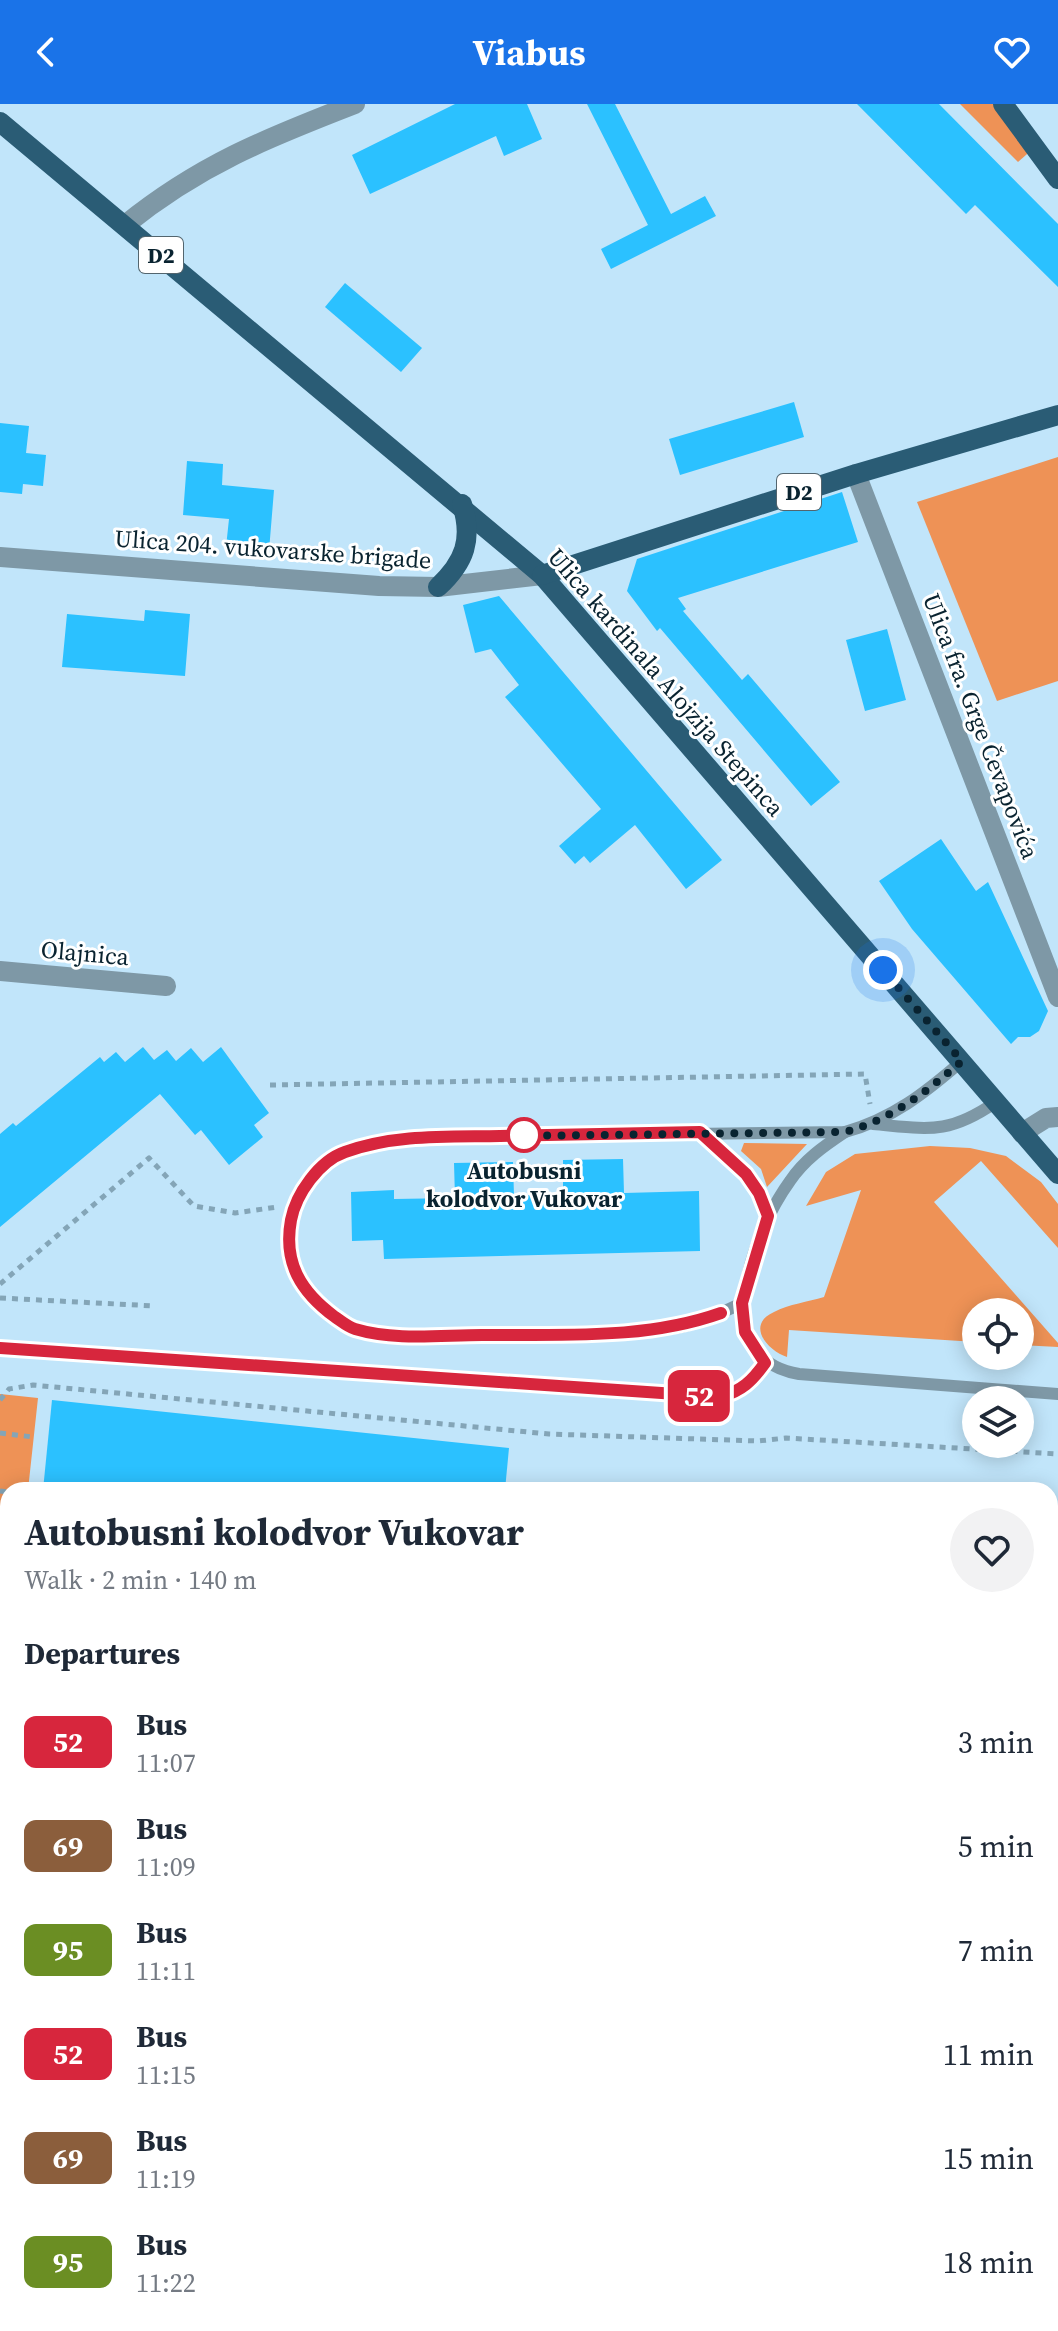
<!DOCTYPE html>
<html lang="en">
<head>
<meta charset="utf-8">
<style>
  :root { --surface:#fff; --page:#f2f2f3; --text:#1f2937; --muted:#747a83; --accent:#1a73e8 }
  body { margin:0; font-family:"Source Serif 4",serif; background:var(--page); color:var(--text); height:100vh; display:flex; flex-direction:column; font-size:30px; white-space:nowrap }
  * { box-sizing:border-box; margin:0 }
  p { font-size:26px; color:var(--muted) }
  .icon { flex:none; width:44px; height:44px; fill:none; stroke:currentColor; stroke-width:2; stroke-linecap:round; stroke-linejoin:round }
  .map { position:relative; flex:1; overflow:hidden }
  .details { position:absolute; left:0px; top:1378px; width:1058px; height:850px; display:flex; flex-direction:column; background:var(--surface); border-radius:24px 24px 0 0; box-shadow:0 4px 20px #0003 }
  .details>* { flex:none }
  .badge { padding:0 16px; border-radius:12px; font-size:28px; line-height:52px }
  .fabs { position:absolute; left:962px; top:1194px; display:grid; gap:16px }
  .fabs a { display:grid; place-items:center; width:72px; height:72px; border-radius:50%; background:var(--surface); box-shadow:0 4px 20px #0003; font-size:40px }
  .you { position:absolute; width:40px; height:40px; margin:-20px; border:6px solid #fff; border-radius:50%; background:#1a73e8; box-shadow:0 0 0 12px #1a73e833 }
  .map>.badge { position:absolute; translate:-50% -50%; box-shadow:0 0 0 4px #fff }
  h2 { padding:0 24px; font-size:30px; line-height:72px }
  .round { display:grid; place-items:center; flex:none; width:84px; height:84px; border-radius:42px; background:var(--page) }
  .overview { display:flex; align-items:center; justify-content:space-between; height:136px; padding:0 24px }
  h1 { font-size:38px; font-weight:700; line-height:60px }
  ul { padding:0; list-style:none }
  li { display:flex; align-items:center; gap:24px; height:104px; padding:0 24px }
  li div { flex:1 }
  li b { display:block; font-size:30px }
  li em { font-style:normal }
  li .badge { min-width:88px; font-weight:700; text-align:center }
  header { display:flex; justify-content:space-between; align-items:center; height:104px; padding:0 24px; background:var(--accent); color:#fff; font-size:36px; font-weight:700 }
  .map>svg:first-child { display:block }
  .green { fill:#ee9256 }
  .water { fill:#c4b9f8 }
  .building { fill:#2bc1ff }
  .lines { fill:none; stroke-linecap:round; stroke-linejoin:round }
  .path { stroke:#84a5b7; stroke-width:5; stroke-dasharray:6 6; stroke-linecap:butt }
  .service { stroke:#7e98a6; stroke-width:12 }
  .minor { stroke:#7e98a6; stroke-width:20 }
  .tertiary { stroke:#7e98a6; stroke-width:20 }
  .primary { stroke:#2a5c75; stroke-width:20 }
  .line-casing { stroke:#fff; stroke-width:18 }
  .line { stroke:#d7263d; stroke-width:12 }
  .walk { stroke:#092330; stroke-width:8; stroke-dasharray:0 14.4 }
  .stop-dot { fill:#fff; stroke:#d7263d; stroke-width:4 }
  .labels { text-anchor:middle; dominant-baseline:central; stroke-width:6; stroke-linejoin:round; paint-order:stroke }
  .shield { fill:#fff; stroke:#53656e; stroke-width:2 }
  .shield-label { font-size:22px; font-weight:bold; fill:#092330 }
  .street-label { font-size:24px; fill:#092330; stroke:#fff }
  .stop-label { font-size:24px; font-weight:bold; fill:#092330; stroke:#fff }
</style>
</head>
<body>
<header><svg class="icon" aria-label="back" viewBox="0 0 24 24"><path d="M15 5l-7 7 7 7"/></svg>Viabus<svg class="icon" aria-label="heart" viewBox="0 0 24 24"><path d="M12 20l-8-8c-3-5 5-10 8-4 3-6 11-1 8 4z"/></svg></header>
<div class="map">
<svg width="1058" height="2227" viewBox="0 0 1058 2227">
  <rect width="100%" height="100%" fill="#c1e5fa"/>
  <g class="green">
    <polygon points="960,0 1001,0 1035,43 1018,58"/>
    <polygon points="1058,353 1058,577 997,597 917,398"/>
    <polygon points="744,1039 807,1040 767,1083 761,1065 741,1047"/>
    <path d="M 930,1042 L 970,1044 L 1006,1052 L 1041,1078 L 1058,1100 L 1058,1144 L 981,1057 L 934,1098 L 1058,1239 L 1058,1243 L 1020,1241 L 1020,1208 L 976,1208 L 976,1238 L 789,1226 L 787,1253 C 768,1247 745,1221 774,1208 C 789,1200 808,1198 824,1193 L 861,1086 L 806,1102 L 826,1068 L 855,1050 Z"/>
    <polygon points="0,1290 38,1294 28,1386 8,1386 8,1547 0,1545"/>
    <polygon points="1050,1506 1058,1507 1058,1680 1050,1680"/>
  </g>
  <g class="water">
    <polygon points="0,1609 8,1612 8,1677 0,1675"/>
    <polygon points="1058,1741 1058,1812 1050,1812 1050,1742"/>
  </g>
  <g class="building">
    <polygon points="455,0 527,0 542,35 504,52 496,32 370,90 352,51"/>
    <polygon points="587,0 615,0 671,110 705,92 716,112 611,165 601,145 648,121"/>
    <polygon points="857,0 939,0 1058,120 1058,183 975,101 966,110"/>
    <polygon points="345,179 422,244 401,268 325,203"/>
    <polygon points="794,298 804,333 680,371 669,335"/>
    <polygon points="0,319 29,322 26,349 46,351 43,382 23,380 22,390 0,388"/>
    <polygon points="187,357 223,360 222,381 274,386 269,447 226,443 229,415 183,411"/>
    <polygon points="842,388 858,438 678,494 686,505 683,507 742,576 748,570 840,678 811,702 660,524 657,527 627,487 637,455"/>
    <polygon points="499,492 722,756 686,785 635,721 590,759 584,752 575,760 559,742 601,705 505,593 519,581 491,545 475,549 463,501"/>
    <polygon points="145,506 190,510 185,572 62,563 67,510 144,517"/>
    <polygon points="887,525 906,596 865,607 846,536"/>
    <polygon points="941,735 976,787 988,778 1048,907 1039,927 1030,933 1018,933 1011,940 912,825 879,777"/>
    <polygon points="143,943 154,956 167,946 176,957 191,944 203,958 221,943 269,1009 254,1021 263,1033 229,1061 201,1026 195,1031 160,990 0,1123 0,1030 13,1019 16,1022 100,953 104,958 116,948 125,958"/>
    <polygon points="623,1055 624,1089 699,1087 700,1147 384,1155 383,1136 352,1137 351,1088 394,1086 394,1095 455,1094 454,1059 513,1058 514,1092 563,1090 563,1056"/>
    <polygon points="52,1296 509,1344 505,1386 43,1386"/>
  </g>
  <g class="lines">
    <g class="path">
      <polyline points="270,981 865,970 870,1000"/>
      <polyline points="0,1180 149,1054 194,1102 235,1109 277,1103"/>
      <polyline points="0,1194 155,1202"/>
      <polyline points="0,1296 9,1285 33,1281 549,1330 758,1337 786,1334 1058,1350"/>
      <polyline points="0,1329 33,1333"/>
      <polyline points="0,1387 8,1388"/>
      <polyline points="0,1490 8,1492"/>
      <polyline points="0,1524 8,1527"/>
      <polyline points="1050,1593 1058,1596"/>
      <polyline points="1050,1656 1058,1656"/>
      <polyline points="0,1730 8,1733"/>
      <polyline points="1050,1897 1058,1897"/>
    </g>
    <g class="service">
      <path d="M 873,1020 C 929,1025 948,1031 996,998"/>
      <path d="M 700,1028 C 731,1052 754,1075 768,1112"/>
      <path d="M 845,1028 C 824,1042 804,1056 790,1077 C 753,1128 704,1254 799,1270 L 1058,1290"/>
      <path d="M 742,1199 C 723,1208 701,1219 680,1223 C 615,1235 545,1230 479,1231 C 447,1231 380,1237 352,1224 C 275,1190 267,1096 339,1050 C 353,1042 375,1039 391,1034 L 845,1028 C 892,1015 925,989 962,957"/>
      <path d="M 0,1244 L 720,1293 C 742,1287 752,1277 765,1259"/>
    </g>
    <g class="minor">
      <path d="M 125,121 C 199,61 267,34 355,0"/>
      <polyline points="856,370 1058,893"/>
      <polyline points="0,867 166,882"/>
      <polyline points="1022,1029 1046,1014 1058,1013"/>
      <polyline points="0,1930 8,1931"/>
      <polyline points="1050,2123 1058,2123"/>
      <polyline points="547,2227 559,2224 603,2227"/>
    </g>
    <polyline class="tertiary" points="0,453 379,482 438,483 542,471"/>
    <g class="primary">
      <polyline points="1003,0 1058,75"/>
      <polyline points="0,18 542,471 1058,1070"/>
      <polyline points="542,471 856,370 1058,311"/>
      <path d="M 438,483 C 465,458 473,435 462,400"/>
    </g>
  </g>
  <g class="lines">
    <g class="line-casing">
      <path id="line" d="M 0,1244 L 720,1293 C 742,1287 752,1277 765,1259 L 745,1228 L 742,1199 L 768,1112 L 759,1089 L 746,1070 L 700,1028 C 633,1029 567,1031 500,1032 C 447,1033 396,1030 345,1048 C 319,1057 296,1090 291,1116 C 283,1159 301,1188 335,1213 C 341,1217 348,1223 355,1225 C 395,1237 441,1231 482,1231 C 563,1230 645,1236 721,1209"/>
    </g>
    <use href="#line" class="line"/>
    <path class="walk" d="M 524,1031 L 514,1032 L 845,1028 C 892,1015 925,989 962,957 L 883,866"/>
  </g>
  <circle class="stop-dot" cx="524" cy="1031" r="16"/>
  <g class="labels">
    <g class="shield">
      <rect x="139" y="133" width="44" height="36" rx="6"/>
      <rect x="777" y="370" width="44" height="36" rx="6"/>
    </g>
    <g class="shield-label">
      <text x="161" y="151">D2</text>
      <text x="799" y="388">D2</text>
    </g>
    <g class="street-label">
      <text transform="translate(273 445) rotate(4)">Ulica 204. vukovarske brigade</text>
      <text transform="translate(666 578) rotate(49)">Ulica kardinala Alojzija Stepinca</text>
      <text transform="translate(981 622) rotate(69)">Ulica fra. Grge Čevapovića</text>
      <text transform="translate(85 849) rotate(5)">Olajnica</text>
    </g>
    <g class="stop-label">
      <text x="524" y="1066">Autobusni<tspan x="524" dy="28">kolodvor Vukovar</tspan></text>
    </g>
  </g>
</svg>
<div class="fabs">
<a><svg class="icon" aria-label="locate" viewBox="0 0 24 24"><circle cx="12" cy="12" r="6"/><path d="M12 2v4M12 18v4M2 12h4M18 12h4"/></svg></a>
<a><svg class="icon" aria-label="layers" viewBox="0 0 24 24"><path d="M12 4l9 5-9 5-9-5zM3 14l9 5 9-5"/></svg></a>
</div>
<div class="you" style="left:883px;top:866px"></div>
<b class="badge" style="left:699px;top:1292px;background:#d7263d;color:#fff">52</b>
<section class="details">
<div class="overview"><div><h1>Autobusni kolodvor Vukovar</h1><p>Walk · 2 min · 140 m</p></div><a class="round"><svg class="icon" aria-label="heart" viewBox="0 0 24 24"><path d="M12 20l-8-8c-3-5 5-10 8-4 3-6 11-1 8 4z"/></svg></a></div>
<h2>Departures</h2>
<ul>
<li><span class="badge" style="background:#d7263d;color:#fff">52</span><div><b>Bus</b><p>11:07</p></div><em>3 min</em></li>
<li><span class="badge" style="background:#8b5e3c;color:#fff">69</span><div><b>Bus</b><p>11:09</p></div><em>5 min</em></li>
<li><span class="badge" style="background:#6b8e23;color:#fff">95</span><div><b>Bus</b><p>11:11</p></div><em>7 min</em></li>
<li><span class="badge" style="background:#d7263d;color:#fff">52</span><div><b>Bus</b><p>11:15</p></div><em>11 min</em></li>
<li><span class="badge" style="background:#8b5e3c;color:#fff">69</span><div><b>Bus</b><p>11:19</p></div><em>15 min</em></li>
<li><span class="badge" style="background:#6b8e23;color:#fff">95</span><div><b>Bus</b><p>11:22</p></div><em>18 min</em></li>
</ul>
</section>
</div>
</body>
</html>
